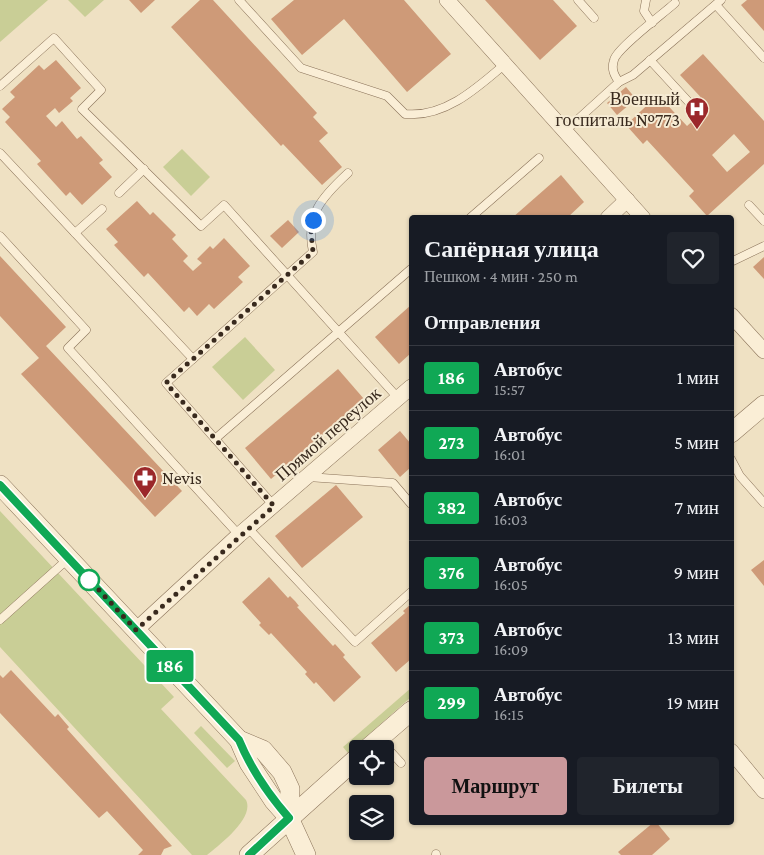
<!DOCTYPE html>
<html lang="ru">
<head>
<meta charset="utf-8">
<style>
  :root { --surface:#171b24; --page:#20242c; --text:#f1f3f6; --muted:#9ea1a6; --line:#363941; --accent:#ca989b }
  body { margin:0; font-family:"Crimson Pro",serif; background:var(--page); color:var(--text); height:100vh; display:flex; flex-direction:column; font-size:19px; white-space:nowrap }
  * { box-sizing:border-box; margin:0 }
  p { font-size:16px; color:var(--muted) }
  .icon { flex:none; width:28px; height:28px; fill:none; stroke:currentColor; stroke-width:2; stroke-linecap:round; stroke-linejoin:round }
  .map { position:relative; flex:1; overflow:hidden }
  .panel { position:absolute; left:409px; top:215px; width:325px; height:610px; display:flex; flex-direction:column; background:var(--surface); border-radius:5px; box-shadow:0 1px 4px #0004 }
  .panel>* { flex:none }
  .badge { padding:0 10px; border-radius:4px; font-size:18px; line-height:32px }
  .fabs { position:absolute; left:349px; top:740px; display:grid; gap:10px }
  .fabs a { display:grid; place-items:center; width:45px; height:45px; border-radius:5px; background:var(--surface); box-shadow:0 1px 4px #0004; font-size:25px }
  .you { position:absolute; width:25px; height:25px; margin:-12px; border:4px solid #fff; border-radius:50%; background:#1a73e8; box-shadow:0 0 0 8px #1a73e833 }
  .map>.badge { position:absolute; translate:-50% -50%; box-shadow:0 0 0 2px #fff }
  h2 { padding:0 15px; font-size:19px; line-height:45px }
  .round { display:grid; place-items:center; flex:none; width:52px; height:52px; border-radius:5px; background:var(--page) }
  .headline { display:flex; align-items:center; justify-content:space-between; height:85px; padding:0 15px }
  h1 { font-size:24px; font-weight:800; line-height:38px }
  .button { display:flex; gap:10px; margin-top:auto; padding:10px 15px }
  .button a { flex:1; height:58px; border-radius:5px; background:var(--accent); color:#111; font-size:20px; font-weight:800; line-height:58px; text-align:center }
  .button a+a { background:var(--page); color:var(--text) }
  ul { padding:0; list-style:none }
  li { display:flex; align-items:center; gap:15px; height:65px; padding:0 15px; border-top:1px solid var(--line) }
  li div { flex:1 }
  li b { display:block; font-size:19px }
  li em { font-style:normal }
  li .badge { min-width:55px; font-weight:700; text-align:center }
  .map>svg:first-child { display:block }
  .green { fill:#c9ce96 }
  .building { fill:#ce9a78; fill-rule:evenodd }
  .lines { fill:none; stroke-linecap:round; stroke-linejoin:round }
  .service-casing { stroke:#8a7259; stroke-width:9 }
  .minor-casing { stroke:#8a7259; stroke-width:16 }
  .tertiary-casing { stroke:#8a7259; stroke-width:20 }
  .service { stroke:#faeed6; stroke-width:8 }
  .minor { stroke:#faeed6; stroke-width:15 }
  .tertiary { stroke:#faeed6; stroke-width:19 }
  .line-casing { stroke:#fff; stroke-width:11 }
  .line { stroke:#10a855; stroke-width:8 }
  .walk { stroke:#392a1e; stroke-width:5; stroke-dasharray:0 9 }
  .stop-dot { fill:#fff; stroke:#10a855; stroke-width:2.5 }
  .labels { text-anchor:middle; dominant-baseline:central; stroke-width:4; stroke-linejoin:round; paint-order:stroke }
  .poi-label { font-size:18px; fill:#392a1e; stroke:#f6ebd3; text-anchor:end }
  .street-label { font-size:18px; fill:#392a1e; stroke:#f6ebd3 }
</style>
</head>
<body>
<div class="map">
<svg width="764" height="855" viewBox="0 0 764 855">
  <rect width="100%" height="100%" fill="#efe1c3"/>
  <g class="green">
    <polygon points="0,0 48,0 0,42"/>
    <polygon points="68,0 104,0 85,17"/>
    <polygon points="182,149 210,177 191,196 163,167"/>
    <polygon points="245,337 275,370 243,400 212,367"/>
    <path d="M 0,511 L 174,697 L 161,709 L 246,800 C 255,818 219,845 207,855 L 192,855 L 0,647 Z"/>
    <polygon points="411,688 411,697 348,753 343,747"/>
    <polygon points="201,726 235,761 227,768 194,733"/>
  </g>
  <g class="building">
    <polygon points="129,0 155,0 141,13"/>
    <polygon points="200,0 213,0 317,113 313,117 328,133 319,141 342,167 322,185 283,144 281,146 171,27"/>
    <polygon points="294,0 404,0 451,54 407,92 344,19 302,55 271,19"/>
    <polygon points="485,0 553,0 577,26 540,60"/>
    <polygon points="747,0 764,0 764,31 741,5"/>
    <path d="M 703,54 L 764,121 L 764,164 L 707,216 L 689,196 L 694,191 L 647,140 L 643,144 L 626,125 L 658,95 L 687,126 L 709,106 L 680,75 ZM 734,134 L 750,152 L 727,172 L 712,155 Z"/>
    <polygon points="56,60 81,88 70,98 73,101 59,113 55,108 46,116 56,127 62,121 77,139 81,136 103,160 99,163 112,177 82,205 70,192 66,196 37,164 41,161 5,122 10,117 2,109 15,97 10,92 39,65 44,70"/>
    <polygon points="626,87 636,99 617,115 607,103"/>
    <polygon points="561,175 584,202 567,218 512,218"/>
    <polygon points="137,201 150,215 153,212 176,235 172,239 188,256 183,261 193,271 202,263 197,259 210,246 213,249 224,238 250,266 238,277 243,282 214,309 209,304 197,316 189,307 184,312 148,273 144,277 114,245 118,242 106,229"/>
    <polygon points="288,220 299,232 282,248 270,236"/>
    <polygon points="0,256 66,327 46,346 182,491 155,517 21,374 39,358 0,316"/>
    <polygon points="764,257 764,279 753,267"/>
    <polygon points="411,305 411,353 399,364 375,337"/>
    <polygon points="338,369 364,399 271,479 245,448"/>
    <polygon points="400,431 411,444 411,467 400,477 378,450"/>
    <polygon points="336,485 363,517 302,568 275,536"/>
    <polygon points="764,560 764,586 751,570"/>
    <polygon points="269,577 288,598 290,596 295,601 299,606 297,607 333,646 335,644 345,655 343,657 361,677 334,702 316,682 314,684 305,674 307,672 271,633 269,635 259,625 261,623 242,602"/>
    <polygon points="411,604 411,659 396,672 371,643 405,613 403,611"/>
    <polygon points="11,670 55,717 58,714 63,720 69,727 67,729 172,846 164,849 161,855 138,855 143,850 107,811 99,818 0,713 0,675 3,678"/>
    <polygon points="654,822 656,822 670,839 652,855 621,855 618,852"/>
  </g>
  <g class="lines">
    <g class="service-casing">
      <g id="service">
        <path d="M 239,0 L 301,68 L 387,96 L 405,114 C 444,118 476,89 505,64"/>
        <polyline points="578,0 594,18"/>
        <polyline points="646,0 644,11 652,23"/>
        <polyline points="716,5 764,58"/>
        <polyline points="650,60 697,111"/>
        <path d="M 619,82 C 614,75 611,69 614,60 C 617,48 663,14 675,3"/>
        <polyline points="0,86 54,38 101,90 82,109 201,226 224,205 398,398"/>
        <polyline points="565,131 619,82 633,75 721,0"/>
        <polyline points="0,153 193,359"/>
        <polyline points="119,193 144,169"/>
        <polyline points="749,205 764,221"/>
        <polyline points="470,218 539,158"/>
        <polyline points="75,233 102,209"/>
        <polyline points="0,236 86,330 68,348 239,535"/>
        <polyline points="731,259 733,261 764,246"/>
        <polyline points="215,439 411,269"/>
        <polyline points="731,459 740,476 764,503"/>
        <polyline points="308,477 393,483 411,504"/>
        <path d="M 274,506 L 166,383 L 313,252 C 305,215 322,197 348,173"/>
        <polyline points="248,528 355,642 411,592"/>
        <polyline points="0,620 69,558"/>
        <polyline points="379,739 401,763"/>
        <polyline points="436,855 436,854"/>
      </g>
    </g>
    <g class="minor-casing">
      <g id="minor">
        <polyline points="447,0 643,218"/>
        <polyline points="608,218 627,200"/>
        <polyline points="731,315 764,351"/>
        <polyline points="136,630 239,535 411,387"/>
        <polyline points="731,751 764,791"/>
      </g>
    </g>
    <g class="tertiary-casing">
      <g id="tertiary">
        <polyline points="731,433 764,405"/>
        <polyline points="0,485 239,740 249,763 274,801 289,818 306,855"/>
        <polyline points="239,740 263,750 282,772 290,789 289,818"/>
        <polyline points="367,749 411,711"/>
        <polyline points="249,855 358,757"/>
      </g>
    </g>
    <use href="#service" class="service"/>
    <use href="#minor" class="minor"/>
    <use href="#tertiary" class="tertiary"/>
  </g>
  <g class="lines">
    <g class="line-casing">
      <path id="line" d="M 0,485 L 239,740 C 251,769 268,794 289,818 L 249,855"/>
    </g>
    <use href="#line" class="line"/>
    <polyline class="walk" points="89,580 85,575 136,630 274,506 166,383 313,252 311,232 313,220"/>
  </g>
  <defs>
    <g id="hospital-pin" transform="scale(1.25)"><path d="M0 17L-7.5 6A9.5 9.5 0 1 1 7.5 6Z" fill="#9b282b" stroke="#f6ebd3"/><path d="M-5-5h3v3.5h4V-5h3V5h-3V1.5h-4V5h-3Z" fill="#fff"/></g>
    <g id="pharmacy-pin" transform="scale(1.25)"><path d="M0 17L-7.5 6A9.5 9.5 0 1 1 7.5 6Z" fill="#9b282b" stroke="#f6ebd3"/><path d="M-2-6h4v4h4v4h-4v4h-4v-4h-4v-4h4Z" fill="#fff"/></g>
  </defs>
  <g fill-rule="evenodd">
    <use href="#hospital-pin" x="697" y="109"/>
    <use href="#pharmacy-pin" x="145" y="478"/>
  </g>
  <circle class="stop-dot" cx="89" cy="580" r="10"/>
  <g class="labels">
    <g class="poi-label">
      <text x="680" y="99">Военный<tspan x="680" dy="21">госпиталь №773</tspan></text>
      <text x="162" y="478" text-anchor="start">Nevis</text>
    </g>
    <g class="street-label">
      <text transform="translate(328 434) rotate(-41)">Прямой переулок</text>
    </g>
  </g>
</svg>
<div class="fabs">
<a><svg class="icon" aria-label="locate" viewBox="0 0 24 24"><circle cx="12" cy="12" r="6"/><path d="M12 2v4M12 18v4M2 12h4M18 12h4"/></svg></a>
<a><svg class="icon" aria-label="layers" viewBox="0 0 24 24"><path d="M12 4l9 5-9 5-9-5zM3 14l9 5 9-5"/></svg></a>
</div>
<div class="you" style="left:313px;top:220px"></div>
<b class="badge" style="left:170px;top:666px;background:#10a855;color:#fff">186</b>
<section class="panel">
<div class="headline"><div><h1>Сапёрная улица</h1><p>Пешком · 4 мин · 250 m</p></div><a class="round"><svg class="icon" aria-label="heart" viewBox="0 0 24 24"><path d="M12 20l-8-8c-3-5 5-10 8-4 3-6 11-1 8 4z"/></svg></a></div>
<h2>Отправления</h2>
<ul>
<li><span class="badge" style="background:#10a855;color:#fff">186</span><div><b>Автобус</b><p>15:57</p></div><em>1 мин</em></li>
<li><span class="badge" style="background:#10a855;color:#fff">273</span><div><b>Автобус</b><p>16:01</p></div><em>5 мин</em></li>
<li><span class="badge" style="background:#10a855;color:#fff">382</span><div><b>Автобус</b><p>16:03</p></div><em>7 мин</em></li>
<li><span class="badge" style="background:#10a855;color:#fff">376</span><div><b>Автобус</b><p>16:05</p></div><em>9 мин</em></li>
<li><span class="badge" style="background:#10a855;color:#fff">373</span><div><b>Автобус</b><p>16:09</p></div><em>13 мин</em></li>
<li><span class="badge" style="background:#10a855;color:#fff">299</span><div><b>Автобус</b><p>16:15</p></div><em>19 мин</em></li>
</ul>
<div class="button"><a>Маршрут</a><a>Билеты</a></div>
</section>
</div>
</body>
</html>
